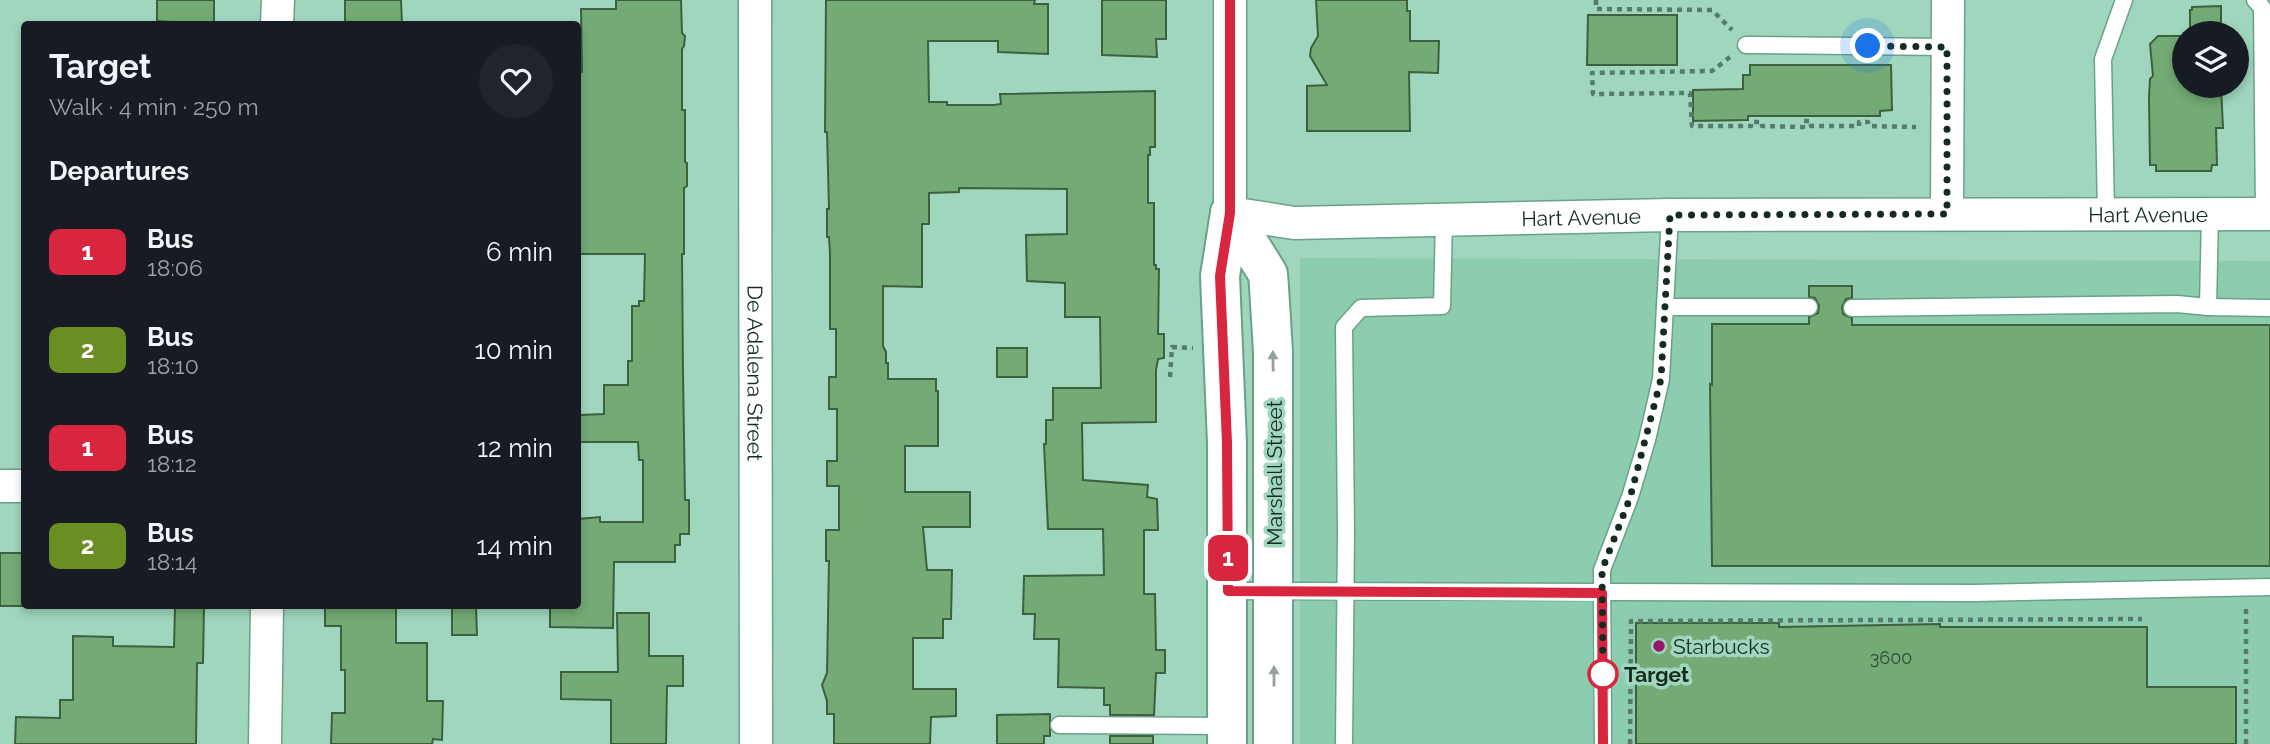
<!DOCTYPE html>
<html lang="en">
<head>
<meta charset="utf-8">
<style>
  :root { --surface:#171b24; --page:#20242c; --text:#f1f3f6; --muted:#9ea1a6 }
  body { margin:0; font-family:Raleway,sans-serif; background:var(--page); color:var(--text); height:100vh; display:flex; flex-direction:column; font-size:26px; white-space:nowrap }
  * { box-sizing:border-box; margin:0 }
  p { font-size:23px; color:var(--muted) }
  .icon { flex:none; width:38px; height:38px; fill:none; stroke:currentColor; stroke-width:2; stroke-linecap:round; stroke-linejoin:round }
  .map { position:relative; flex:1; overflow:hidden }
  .side { position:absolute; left:21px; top:21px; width:560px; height:588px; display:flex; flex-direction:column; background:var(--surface); border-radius:7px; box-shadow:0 4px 10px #0003 }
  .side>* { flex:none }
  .badge { padding:0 14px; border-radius:10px; font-size:24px; line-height:46px }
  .controls { position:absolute; left:2172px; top:21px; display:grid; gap:14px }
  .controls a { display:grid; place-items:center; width:77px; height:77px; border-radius:50%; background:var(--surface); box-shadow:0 4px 10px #0003; font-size:35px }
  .you { position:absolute; width:35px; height:35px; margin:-18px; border:5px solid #fff; border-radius:50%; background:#1a73e8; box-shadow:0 0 0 10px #1a73e833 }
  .map>.badge { position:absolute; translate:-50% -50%; box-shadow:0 0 0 4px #fff }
  h2 { padding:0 28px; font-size:26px; line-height:63px }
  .round { display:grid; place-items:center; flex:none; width:74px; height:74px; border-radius:37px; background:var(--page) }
  .head { display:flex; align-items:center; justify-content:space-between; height:119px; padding:0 28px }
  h1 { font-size:33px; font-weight:700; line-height:52px }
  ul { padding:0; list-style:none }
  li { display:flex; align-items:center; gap:21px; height:98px; padding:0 28px }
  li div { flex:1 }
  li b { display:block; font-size:26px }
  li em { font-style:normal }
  li .badge { min-width:77px; font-weight:700; text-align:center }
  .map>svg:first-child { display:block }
  .built { fill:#8ccdb0 }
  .building { fill:#73aa75; stroke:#3d603e; stroke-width:2 }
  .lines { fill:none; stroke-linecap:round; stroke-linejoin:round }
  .service-casing { stroke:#6aa189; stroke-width:19 }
  .minor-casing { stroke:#6aa189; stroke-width:35 }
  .tertiary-casing { stroke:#6aa189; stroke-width:42 }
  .path { stroke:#567c6c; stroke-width:4.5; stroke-dasharray:5 5; stroke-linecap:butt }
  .service { stroke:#fff; stroke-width:16 }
  .minor { stroke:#fff; stroke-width:32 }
  .tertiary { stroke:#fff; stroke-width:38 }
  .oneway { fill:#96a09c }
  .line-casing { stroke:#fff; stroke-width:16 }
  .line { stroke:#d7263d; stroke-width:10 }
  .walk { stroke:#152b22; stroke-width:7; stroke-dasharray:0 12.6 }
  .poi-dot { fill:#96166e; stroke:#9fd6bd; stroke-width:2.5 }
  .stop-dot { fill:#fff; stroke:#d7263d; stroke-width:3.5 }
  .labels { text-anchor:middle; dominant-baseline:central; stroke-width:7; stroke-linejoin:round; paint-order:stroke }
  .number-label { font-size:18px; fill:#2c4b37 }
  .street-label { font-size:21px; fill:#152b22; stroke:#9fd6bd }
  .poi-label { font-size:21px; fill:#152b22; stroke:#9fd6bd; text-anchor:start }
  .stop-label { font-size:21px; font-weight:bold; fill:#152b22; stroke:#9fd6bd; text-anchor:start }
</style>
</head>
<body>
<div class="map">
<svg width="2270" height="744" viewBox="0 0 2270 744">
  <rect width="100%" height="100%" fill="#9fd6bd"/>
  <polygon class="built" points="1300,258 2270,261 2270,744 1300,744"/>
  <g class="building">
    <polygon points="157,0 214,0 214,24 171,24 171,22 157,21"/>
    <polygon points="345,0 401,0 402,24 345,24"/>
    <polygon points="616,0 681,0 682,33 685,36 684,46 682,49 682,110 685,110 685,162 687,163 687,186 684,188 684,254 682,254 683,373 685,500 689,500 689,534 680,534 680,545 675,545 675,562 614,562 613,628 550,627 550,606 578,606 578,519 600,517 600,522 643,522 643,460 639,460 638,442 580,442 580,415 604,414 604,385 628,385 628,361 632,361 632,306 639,306 639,301 644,301 645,254 578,254 578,72 582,72 581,9 616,9"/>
    <polygon points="826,0 1035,0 1034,4 1048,4 1048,54 998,52 998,41 928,41 929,102 947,102 947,105 994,105 1001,104 1000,94 1155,91 1155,147 1150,147 1150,155 1148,155 1148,203 1154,203 1154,265 1156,265 1156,269 1159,269 1158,334 1164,334 1164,358 1158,359 1156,370 1156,422 1082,423 1083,480 1148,485 1147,497 1157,499 1158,530 1144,530 1144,594 1155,594 1156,650 1165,650 1165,673 1156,673 1154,715 1110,715 1110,705 1104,705 1104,688 1058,687 1059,639 1034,639 1035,614 1023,614 1024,576 1104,575 1103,529 1048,529 1044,444 1046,444 1046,420 1053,420 1053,388 1101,388 1100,317 1065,317 1065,283 1027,281 1026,235 1067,234 1067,189 959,188 959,192 929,193 929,224 922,224 922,287 883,286 883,346 886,352 886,363 888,363 888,379 936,379 936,391 938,391 938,446 905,446 905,492 970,492 970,527 923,527 927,570 952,570 951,619 943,619 943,638 913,638 913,689 956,689 956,716 931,717 930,744 834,744 834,714 827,714 827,701 822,685 827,673 829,561 826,561 826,530 839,530 839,486 827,486 827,461 837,461 837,409 829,409 829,377 836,377 836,329 830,329 830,254 829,237 827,237 827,209 829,209 827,132 825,132"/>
    <polygon points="1102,0 1166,0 1166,39 1156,39 1157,57 1102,55"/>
    <polygon points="1316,0 1407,0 1407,11 1410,11 1410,41 1439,41 1438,73 1409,72 1410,131 1307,131 1307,86 1327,85 1310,56 1311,48 1318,36"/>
    <polygon points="2221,6 2221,33 2190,33 2190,10 2192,10 2192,7"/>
    <polygon points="1588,15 1677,15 1677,65 1587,65"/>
    <polygon points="2158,36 2184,36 2184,86 2221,86 2223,128 2216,128 2217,165 2212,165 2211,171 2156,171 2156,165 2150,165 2149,98 2150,79 2153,76 2150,44"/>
    <polygon points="1750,65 1891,65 1892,110 1880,111 1880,116 1748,116 1748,120 1693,121 1693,90 1743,89 1743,75 1750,75"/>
    <polygon points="1809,286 1852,286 1852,298 1846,299 1842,307 1843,314 1852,318 1852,325 2270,325 2270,566 1712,566 1710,384 1712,385 1712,324 1809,324 1809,317 1818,313 1819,306 1815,298 1809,297"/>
    <rect x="997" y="348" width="30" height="29"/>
    <rect x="0" y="553" width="24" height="53"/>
    <polygon points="325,606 396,606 396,643 427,643 427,701 443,701 442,740 433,739 432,744 331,744 332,713 345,713 345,670 341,670 341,626 325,626"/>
    <polygon points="175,607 204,607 203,663 197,663 196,744 15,744 16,717 60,718 60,700 73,700 73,636 113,637 113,646 174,647"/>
    <polygon points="476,607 477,635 452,635 452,608"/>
    <polygon points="617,613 649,613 649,656 683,656 683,686 667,686 666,744 611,744 611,700 561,699 561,672 618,672"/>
    <polygon points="1636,623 1779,623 1779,627 1940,624 1940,627 2147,627 2147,687 2236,687 2236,744 1636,744"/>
    <polygon points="1050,714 1050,736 1044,736 1044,744 997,744 997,715"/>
    <rect x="1110" y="736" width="43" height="8"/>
  </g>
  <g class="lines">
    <g class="service-casing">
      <g id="service">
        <polyline points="2255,0 2262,7 2264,214"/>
        <polyline points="1746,45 1947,47"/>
        <polyline points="2106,214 2103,59 2124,0"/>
        <polyline points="1665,307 1809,307"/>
        <polyline points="2208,307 2270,308"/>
        <polyline points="1852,308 2177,304 2208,307 2210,214"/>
        <polyline points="1228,591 1975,593 2270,587"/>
        <polyline points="1059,725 1227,726"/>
        <polyline points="1344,744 1346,533 1344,327 1361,308 1442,306 1444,220"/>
        <polyline points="1603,744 1602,570 1630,497 1647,440 1661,379 1670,215"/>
      </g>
    </g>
    <g class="minor-casing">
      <g id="minor">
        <path id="s1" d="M 755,0 L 756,744"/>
        <path id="s2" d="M 1230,0 L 1230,213 L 1294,223 L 1670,215 L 2270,214"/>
        <polyline points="277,24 278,0"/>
        <polyline points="1947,214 1948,0"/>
        <polyline points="0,486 24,486"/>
        <polyline points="265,744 267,606"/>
      </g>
    </g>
    <g class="tertiary-casing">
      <g id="tertiary">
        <polyline points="1230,213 1268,274 1269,287 1273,352 1273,744"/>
        <polyline points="1227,744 1227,443 1220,276 1230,213"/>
      </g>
    </g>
    <g class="path">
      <polyline points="1596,0 1596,9 1712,10 1732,30"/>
      <polyline points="1730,57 1712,71 1592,73 1593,94 1690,93 1692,126 1751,126 1751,122 1762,122 1762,126 1803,127 1803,121 1811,121 1811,126 1859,126 1859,122 1868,122 1869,126 1916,127"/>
      <polyline points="1170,377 1172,347 1193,348"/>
      <polyline points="1630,744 1631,621 2142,619"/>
      <polyline points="2246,744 2246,608"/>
    </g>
    <use href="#service" class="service"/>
    <use href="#minor" class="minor"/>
    <use href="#tertiary" class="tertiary"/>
  </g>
  <defs><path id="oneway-solid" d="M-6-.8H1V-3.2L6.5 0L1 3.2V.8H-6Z" transform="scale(1.75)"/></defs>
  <g class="oneway">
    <use href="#oneway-solid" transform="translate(1273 361) rotate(-91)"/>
    <use href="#oneway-solid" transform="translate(1274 676) rotate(-90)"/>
  </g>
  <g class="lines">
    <g class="line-casing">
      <polyline id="line" points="1230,0 1230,213 1220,276 1227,443 1228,591 1602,593 1603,744"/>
    </g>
    <use href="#line" class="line"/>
    <polyline class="walk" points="1603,674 1603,681 1602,570 1630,498 1661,379 1670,215 1947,214 1947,47 1868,46"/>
  </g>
  <circle class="poi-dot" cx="1659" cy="646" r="7"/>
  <circle class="stop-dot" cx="1603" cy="674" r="14"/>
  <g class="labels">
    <g class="number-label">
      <text x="1891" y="657">3600</text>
    </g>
    <g class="street-label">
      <text stroke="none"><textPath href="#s2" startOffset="1132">Hart Avenue</textPath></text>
      <text stroke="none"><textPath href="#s2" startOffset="565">Hart Avenue</textPath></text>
      <text stroke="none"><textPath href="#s1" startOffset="373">De Adalena Street</textPath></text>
      <text transform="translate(1274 473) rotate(-90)">Marshall Street</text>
    </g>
    <g class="poi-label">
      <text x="1673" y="646">Starbucks</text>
    </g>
    <g class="stop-label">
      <text x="1624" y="674">Target</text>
    </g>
  </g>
</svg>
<div class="controls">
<a><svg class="icon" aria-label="layers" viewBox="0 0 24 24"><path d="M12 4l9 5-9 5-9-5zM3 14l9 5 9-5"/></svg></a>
</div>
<div class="you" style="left:1868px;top:46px"></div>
<b class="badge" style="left:1228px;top:558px;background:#d7263d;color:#fff">1</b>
<section class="side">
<div class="head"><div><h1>Target</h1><p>Walk · 4 min · 250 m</p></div><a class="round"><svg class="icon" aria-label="heart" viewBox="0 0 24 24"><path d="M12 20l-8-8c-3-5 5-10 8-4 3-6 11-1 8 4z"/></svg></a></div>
<h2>Departures</h2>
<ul>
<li><span class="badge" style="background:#d7263d;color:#fff">1</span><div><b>Bus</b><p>18:06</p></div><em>6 min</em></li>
<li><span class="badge" style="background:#6b8e23;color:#fff">2</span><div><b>Bus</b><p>18:10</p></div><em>10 min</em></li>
<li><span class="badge" style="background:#d7263d;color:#fff">1</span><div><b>Bus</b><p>18:12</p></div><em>12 min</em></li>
<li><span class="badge" style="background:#6b8e23;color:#fff">2</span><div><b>Bus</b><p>18:14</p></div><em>14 min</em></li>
</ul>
</section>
</div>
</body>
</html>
